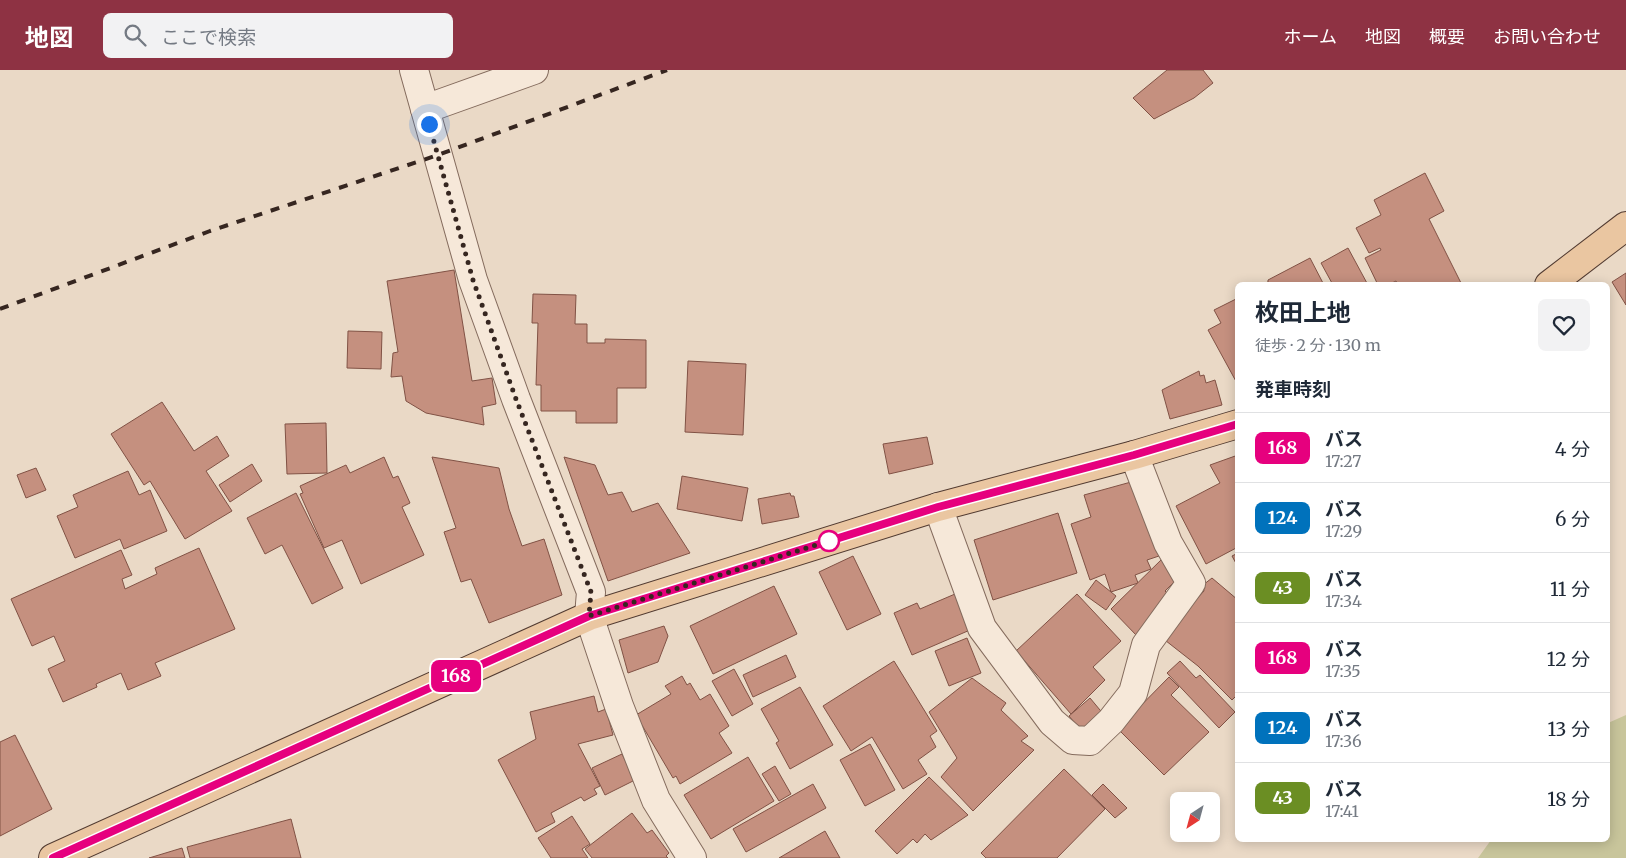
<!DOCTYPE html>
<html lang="ja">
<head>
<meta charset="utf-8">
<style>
  :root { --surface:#fff; --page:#f2f2f3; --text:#1f2937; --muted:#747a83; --line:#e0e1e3; --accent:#8e3243 }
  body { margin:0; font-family:Merriweather,"Noto Sans JP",serif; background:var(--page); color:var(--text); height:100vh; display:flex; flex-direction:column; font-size:19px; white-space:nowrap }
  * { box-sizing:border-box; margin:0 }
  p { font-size:16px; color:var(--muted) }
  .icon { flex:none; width:28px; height:28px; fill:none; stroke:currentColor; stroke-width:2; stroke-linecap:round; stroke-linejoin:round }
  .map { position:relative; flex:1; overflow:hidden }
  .panel { position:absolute; left:1235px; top:212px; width:375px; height:560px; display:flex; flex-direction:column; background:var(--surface); border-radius:8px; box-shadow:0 2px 12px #0003 }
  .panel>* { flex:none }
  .badge { padding:0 10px; border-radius:8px; font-size:18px; line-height:32px }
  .needle { width:32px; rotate:216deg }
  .controls { position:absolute; left:1170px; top:722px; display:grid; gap:10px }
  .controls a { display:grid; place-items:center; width:50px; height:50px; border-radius:8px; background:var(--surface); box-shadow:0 2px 12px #0003; font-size:25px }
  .you { position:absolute; width:25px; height:25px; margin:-12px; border:4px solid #fff; border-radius:50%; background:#1a73e8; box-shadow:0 0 0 8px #1a73e833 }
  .map>.badge { position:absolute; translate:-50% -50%; box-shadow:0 0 0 2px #fff }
  h2 { padding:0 20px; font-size:19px; line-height:45px }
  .round { display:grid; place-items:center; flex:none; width:52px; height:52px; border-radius:8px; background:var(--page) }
  .summary { display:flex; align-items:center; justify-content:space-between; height:85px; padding:0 20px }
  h1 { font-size:24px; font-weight:700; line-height:38px }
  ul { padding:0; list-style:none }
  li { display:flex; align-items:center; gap:15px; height:70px; padding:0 20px; border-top:1px solid var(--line) }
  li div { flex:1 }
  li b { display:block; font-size:19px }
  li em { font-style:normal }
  li .badge { min-width:55px; font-weight:700; text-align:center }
  header { display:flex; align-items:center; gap:30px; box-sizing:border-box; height:70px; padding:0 25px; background:var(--accent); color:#fff }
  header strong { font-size:24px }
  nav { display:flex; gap:28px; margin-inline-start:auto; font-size:18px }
  .search { width:350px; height:45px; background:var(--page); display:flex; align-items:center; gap:12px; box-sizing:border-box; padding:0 18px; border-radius:8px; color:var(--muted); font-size:19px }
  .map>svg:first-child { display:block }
  .green { fill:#c8c59b }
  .building { fill:#c5907f; stroke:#815245 }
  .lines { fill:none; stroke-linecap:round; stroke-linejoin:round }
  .minor-casing { stroke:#846b5d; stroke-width:30 }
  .major-casing { stroke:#523b31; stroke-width:30 }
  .minor { stroke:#f6e8d9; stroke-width:28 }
  .major { stroke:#eac6a1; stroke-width:28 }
  .rail { stroke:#362620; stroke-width:4; stroke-dasharray:9 9; stroke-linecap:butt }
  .line-casing { stroke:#fff; stroke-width:11 }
  .line { stroke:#e6007e; stroke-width:8 }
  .walk { stroke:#362620; stroke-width:5; stroke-dasharray:0 9 }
  .stop-dot { fill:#fff; stroke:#e6007e; stroke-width:2.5 }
</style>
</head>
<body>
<header>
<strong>地図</strong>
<div class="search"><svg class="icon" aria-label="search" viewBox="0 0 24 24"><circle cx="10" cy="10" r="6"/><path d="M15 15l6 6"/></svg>ここで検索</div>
<nav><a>ホーム</a><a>地図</a><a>概要</a><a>お問い合わせ</a></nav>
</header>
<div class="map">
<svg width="1626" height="788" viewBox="0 0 1626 788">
  <rect width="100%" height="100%" fill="#ead9c6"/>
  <polygon class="green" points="1626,645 1626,788 1478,788 1491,770 1608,770 1608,653"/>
  <g class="building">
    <polygon points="1167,0 1203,0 1213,13 1194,28 1154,49 1133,28"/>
    <polygon points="1425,103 1444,141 1429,149 1462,215 1398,215 1396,211 1388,215 1378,215 1365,188 1381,180 1380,178 1369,183 1356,158 1381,145 1374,130"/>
    <polygon points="1348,178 1368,215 1333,215 1321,193"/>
    <polygon points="1310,188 1324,215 1262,215 1268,212 1268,210"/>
    <polygon points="454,200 472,311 492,308 496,334 482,337 484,355 426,343 406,331 402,306 391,307 393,283 398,282 387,211"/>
    <polygon points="1626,203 1626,235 1612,212"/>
    <polygon points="533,224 576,225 575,254 587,254 587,273 605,273 605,269 646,270 646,318 617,318 617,353 576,353 576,341 541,341 541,315 536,315 538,253 532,253"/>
    <polygon points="1238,228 1238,315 1208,260 1221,253 1214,240"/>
    <polygon points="348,261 382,262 381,299 347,298"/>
    <polygon points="688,291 746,294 743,365 685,362"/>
    <polygon points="1199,301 1200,306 1204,305 1206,313 1215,310 1222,335 1170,349 1162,320"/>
    <polygon points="162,332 194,381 217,366 229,386 206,401 232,441 185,469 150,411 144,415 111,364"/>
    <polygon points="326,353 327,403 287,404 285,354"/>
    <polygon points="927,367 933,394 889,404 883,374"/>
    <polygon points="1238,385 1238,477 1206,494 1176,436 1220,413 1210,395"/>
    <polygon points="384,387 393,408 398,406 410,433 402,437 424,485 361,514 342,470 324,478 300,424 303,423 300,416 346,395 350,403"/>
    <polygon points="432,387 499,398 509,439 522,476 544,469 562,525 489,553 471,509 461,512 444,462 456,458"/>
    <polygon points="564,387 595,395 608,425 622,422 632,442 658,433 690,483 608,511"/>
    <polygon points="252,394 262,411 230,432 219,415"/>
    <polygon points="36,398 46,420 26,428 17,405"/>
    <polygon points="128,401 139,425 150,420 167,461 124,479 120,469 75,488 57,446 78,437 73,425"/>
    <polygon points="682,406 748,418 742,451 677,439"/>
    <polygon points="1131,412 1162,485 1147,490 1151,499 1135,505 1138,513 1111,522 1105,504 1090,510 1071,454 1091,447 1084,425"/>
    <polygon points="296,423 343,518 312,534 282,475 265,484 247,448"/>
    <polygon points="790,423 791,426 794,426 799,447 762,454 758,429"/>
    <polygon points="1058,443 1077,503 993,530 974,470"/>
    <polygon points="199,478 235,559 155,593 161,606 128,620 121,603 96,614 97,617 63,632 48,599 65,591 54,566 32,576 11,529 121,480 132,505 122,509 125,519 157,504 155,498"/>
    <polygon points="1238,483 1238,497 1232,486"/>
    <polygon points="853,486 881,544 847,560 819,502"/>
    <polygon points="1162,489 1179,507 1165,521 1171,527 1137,566 1111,539"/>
    <polygon points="1212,508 1238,530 1238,624 1232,630 1198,596 1161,567 1204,521 1203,515"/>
    <polygon points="1096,510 1116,526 1106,540 1085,525"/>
    <polygon points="774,516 797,564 713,604 690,556"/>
    <polygon points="955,524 970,560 912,585 894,543 917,533 920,539"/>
    <polygon points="1077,524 1121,571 1093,597 1105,610 1071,644 1016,581"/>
    <polygon points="664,556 668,566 658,592 628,603 619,570"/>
    <polygon points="967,568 981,603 949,616 935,581"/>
    <polygon points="786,585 796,607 753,627 743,605"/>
    <polygon points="894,591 937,661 930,666 936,677 918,690 927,704 903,719 872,667 851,681 823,636"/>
    <polygon points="1180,591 1196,608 1200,605 1235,642 1219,658 1167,603"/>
    <polygon points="734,599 753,634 732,646 712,611"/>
    <polygon points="682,606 687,615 690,613 700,630 710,624 729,656 719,663 732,683 680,714 676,706 673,708 636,645 671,624 665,616"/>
    <polygon points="1169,607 1179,617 1171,625 1209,662 1164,705 1118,659"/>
    <polygon points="972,608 1006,633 1001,640 1028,666 1021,671 1034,680 973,741 941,707 957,688 929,642"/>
    <polygon points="800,617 833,675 790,699 776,673 779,671 761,639"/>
    <polygon points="594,626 598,642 606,639 613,665 578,674 600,716 594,719 597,724 584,731 581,727 551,743 555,752 536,762 498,690 536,669 530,642"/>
    <polygon points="1090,628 1105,646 1084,664 1069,646"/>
    <polygon points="15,665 52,739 0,766 0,672"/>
    <polygon points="870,674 895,720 865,736 840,690"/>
    <polygon points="622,684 635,710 605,725 592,698"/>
    <polygon points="748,687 774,731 711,769 684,725"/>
    <polygon points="775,696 791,724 779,731 762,704"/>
    <polygon points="1064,699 1105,739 1057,788 986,788 981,783"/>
    <polygon points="929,707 968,745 931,770 925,764 917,773 913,769 897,784 875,761"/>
    <polygon points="813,714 826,738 746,782 733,759"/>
    <polygon points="1103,714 1127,738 1115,748 1092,725"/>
    <polygon points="632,743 647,763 652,760 669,783 666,786 668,788 592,788 585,779"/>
    <polygon points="572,746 590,774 582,779 588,788 551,788 538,768"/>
    <polygon points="291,749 301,788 190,788 187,777"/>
    <polygon points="825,761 840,788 779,788"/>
    <polygon points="182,778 185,788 149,788"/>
  </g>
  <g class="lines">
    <g class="minor-casing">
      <g id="minor">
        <polyline points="414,0 473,210 516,329 591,522 589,546 619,636 656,730 692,788"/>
        <polyline points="425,39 534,0"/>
        <polyline points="938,437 982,558 1052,652 1073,670 1090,671 1111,651 1133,623 1146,575 1191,513 1168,473 1134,385"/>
      </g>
    </g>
    <g class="major-casing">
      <g id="major">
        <polyline points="1549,215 1626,156"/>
        <polyline points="53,788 589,546 938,437 1134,385 1238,354"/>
      </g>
    </g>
    <use href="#minor" class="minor"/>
    <use href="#major" class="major"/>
    <polyline class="rail" points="0,239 210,161 438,85 667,0"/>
  </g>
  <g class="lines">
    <g class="line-casing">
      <polyline id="line" points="53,788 589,546 938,437 1134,385 1238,354"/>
    </g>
    <use href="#line" class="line"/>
    <polyline class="walk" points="429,54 473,210 516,329 591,522 589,546 829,471"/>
  </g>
  <circle class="stop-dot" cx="829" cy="471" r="10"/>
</svg>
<div class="controls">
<a><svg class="needle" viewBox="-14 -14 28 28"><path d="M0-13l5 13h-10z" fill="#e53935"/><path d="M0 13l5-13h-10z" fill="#747a83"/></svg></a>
</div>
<div class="you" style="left:429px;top:54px"></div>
<b class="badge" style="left:456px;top:606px;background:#e6007e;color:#fff">168</b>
<section class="panel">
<div class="summary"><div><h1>枚田上地</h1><p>徒歩 · 2 分 · 130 m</p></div><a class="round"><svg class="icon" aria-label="heart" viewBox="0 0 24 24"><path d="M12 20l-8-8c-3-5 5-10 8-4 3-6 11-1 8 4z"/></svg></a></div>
<h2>発車時刻</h2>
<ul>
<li><span class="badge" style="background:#e6007e;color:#fff">168</span><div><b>バス</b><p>17:27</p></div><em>4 分</em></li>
<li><span class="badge" style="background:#0072bc;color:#fff">124</span><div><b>バス</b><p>17:29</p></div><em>6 分</em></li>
<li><span class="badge" style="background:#6b8e23;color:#fff">43</span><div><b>バス</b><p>17:34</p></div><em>11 分</em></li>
<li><span class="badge" style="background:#e6007e;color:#fff">168</span><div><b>バス</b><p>17:35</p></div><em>12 分</em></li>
<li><span class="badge" style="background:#0072bc;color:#fff">124</span><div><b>バス</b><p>17:36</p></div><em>13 分</em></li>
<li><span class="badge" style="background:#6b8e23;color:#fff">43</span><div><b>バス</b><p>17:41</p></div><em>18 分</em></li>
</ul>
</section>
</div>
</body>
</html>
